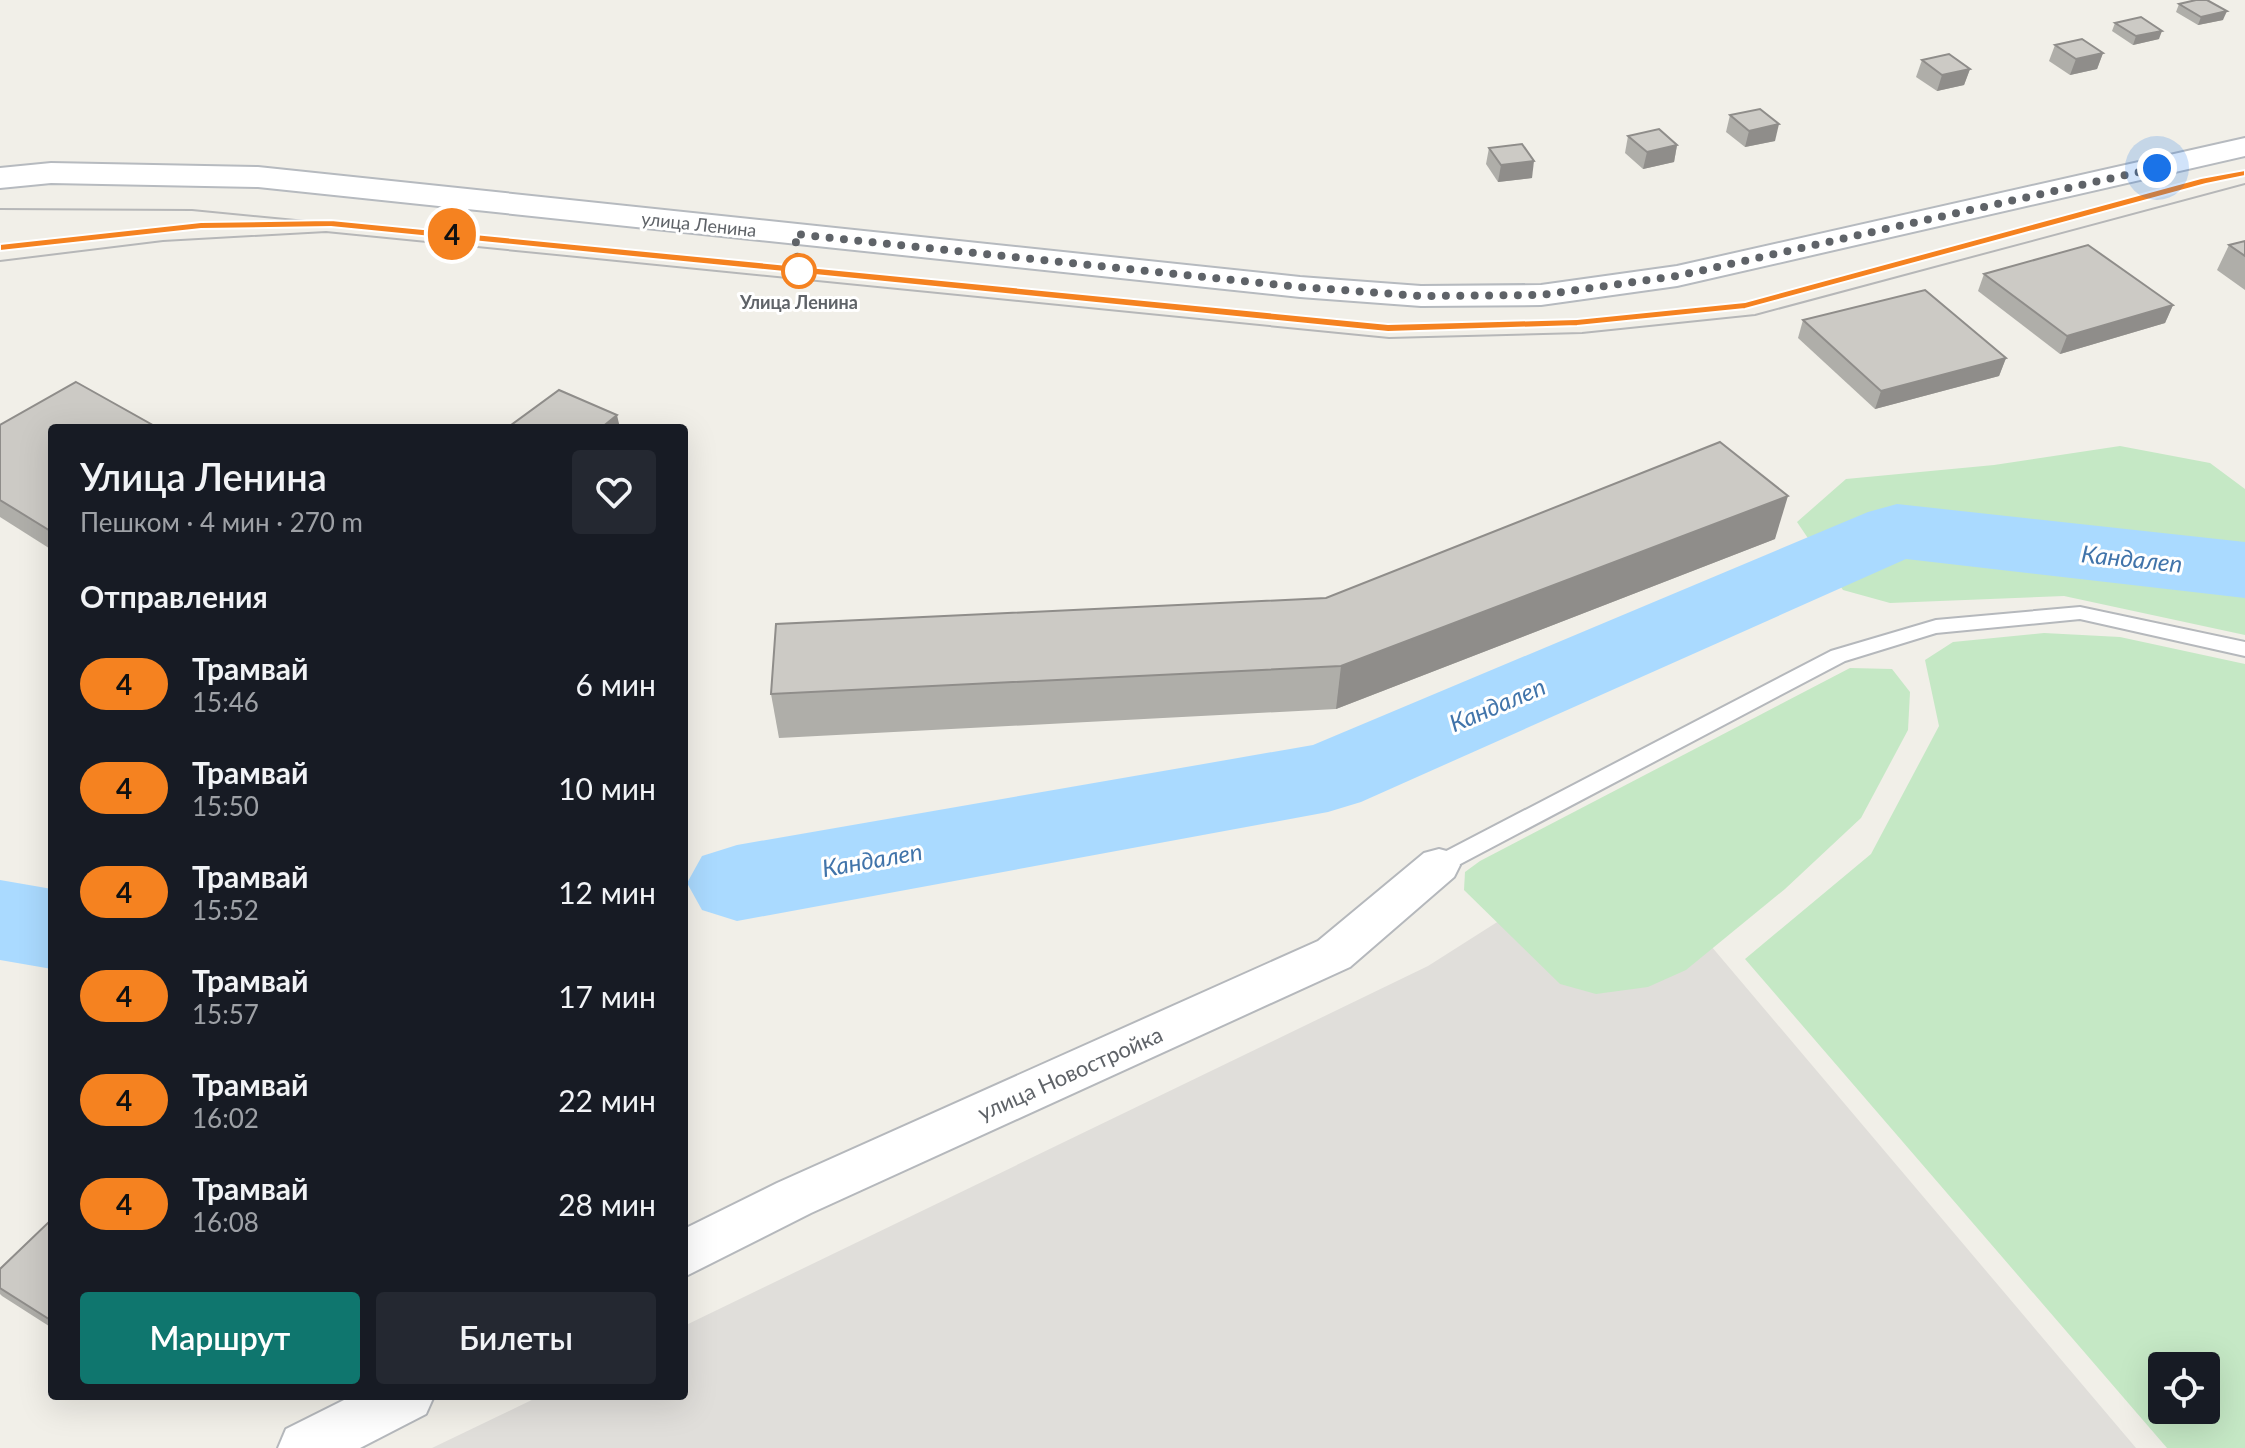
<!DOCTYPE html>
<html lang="ru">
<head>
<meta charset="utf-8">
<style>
  :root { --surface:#171b24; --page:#242831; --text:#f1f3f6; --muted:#9ea1a6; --accent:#0f766e }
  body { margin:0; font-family:Lato,sans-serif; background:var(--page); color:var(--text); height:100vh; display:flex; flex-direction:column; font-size:30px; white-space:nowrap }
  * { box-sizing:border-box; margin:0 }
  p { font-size:26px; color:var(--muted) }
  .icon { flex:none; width:44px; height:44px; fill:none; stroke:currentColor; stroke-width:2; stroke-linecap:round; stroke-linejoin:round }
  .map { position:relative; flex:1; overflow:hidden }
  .drawer { position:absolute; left:48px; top:424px; width:640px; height:976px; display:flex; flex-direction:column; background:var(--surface); border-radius:8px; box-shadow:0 8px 32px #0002 }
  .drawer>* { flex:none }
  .badge { padding:0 16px; border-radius:26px; font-size:28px; line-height:52px }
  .fabs { position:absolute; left:2148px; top:1352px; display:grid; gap:16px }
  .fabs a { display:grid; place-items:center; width:72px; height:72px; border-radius:8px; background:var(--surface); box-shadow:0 8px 32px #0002; font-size:40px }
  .you { position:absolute; width:40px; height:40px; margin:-20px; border:6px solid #fff; border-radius:50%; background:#1a73e8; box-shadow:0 0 0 12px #1a73e833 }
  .map>.badge { position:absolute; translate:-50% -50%; box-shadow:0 0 0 4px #fff }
  h2 { padding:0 32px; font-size:30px; line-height:72px }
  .round { display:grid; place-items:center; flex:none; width:84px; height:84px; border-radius:8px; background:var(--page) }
  .headline { display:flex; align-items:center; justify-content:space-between; height:136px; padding:0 32px }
  h1 { font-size:38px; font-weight:600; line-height:60px }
  .action { display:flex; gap:16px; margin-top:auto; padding:16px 32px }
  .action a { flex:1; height:92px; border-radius:8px; background:var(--accent); color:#fff; font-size:32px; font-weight:600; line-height:92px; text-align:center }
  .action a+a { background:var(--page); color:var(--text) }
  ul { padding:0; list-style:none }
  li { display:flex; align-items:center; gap:24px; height:104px; padding:0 32px }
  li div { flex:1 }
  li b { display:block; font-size:30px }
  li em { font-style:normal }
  li .badge { min-width:88px; font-weight:700; text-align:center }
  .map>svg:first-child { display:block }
  .industrial { fill:#e0deda }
  .green { fill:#c5e8c5; fill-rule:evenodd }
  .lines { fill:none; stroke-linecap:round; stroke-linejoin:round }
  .river { fill:#aadaff; fill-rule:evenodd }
  .service-casing { stroke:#b5b8bc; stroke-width:4 }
  .minor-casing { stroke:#b5b8bc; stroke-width:4 }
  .secondary-casing { stroke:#b6babf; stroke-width:4 }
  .service { fill:#fff; fill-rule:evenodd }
  .minor { fill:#fff; fill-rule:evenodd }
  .secondary { fill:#fff; fill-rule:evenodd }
  .tram { stroke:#b6b7b8; stroke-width:2 }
  .wall { fill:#afaea9 }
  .shaded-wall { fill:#8f8d8a }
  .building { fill:#cccac5; stroke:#8f8d8a; stroke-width:2 }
  .line { fill:#f58220; stroke:#fff; stroke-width:2 }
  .walk { stroke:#5f6368; stroke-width:8; stroke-dasharray:0 14.4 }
  .stop-dot { fill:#fff; stroke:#f58220; stroke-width:4 }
  .labels { text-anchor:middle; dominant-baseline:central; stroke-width:6; stroke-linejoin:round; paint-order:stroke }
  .far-street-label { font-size:18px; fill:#5f6368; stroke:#fff }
  .far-stop-label { font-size:18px; font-weight:bold; fill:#5f6368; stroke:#fff }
  .street-label { font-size:22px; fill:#5f6368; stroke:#fff }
  .water-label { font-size:24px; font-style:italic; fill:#4174aa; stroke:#fff }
</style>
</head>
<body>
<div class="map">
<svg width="2245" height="1448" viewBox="0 0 2245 1448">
  <rect width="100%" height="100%" fill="#f1efe8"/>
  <polygon class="industrial" points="1623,842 2136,1448 432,1448 540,1396 684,1396 684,1326 1428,966"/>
  <g class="green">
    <polygon points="2120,446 2210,463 2245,489 2245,635 2064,596 1890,603 1843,590 1797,522 1846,479 1994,465"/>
    <path d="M 2044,633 L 2120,637 L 2245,664 L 2245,1448 L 2167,1448 L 1745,959 L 1871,854 L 1939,726 L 1925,660 L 1953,642 ZM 2206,1366 L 2206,1410 L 2162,1410 L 2162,1366 Z"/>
    <polygon points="1850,668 1892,669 1910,692 1908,730 1861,818 1785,889 1686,970 1648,987 1596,994 1560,984 1464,890 1465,872 1480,861"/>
  </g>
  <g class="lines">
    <g class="river">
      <polygon points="1897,504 2245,542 2245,598 1906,559 1361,802 1328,812 737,921 702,910 687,883 702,856 737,845 1313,745 1868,512"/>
      <polygon points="0,880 52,889 52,969 0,960"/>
    </g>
    <g class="service-casing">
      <polygon id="service" points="2080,607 2245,642 2245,656 2080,619 1936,633 1845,661 1447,871 1431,871 1428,865 1431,859 1831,651 1936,620"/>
    </g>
    <g class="minor-casing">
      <g id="minor">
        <polygon points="1439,849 1454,853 1460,865 1454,877 1350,967 811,1213 684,1277 684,1229 777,1183 1318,941 1424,853"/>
        <polygon points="352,1396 434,1396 426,1414 360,1448 278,1448 286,1429"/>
      </g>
    </g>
    <g class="secondary-casing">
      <polygon id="secondary" points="2245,138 2245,156 1677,286 1541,305 1421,306 1300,297 258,187 51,183 0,188 0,168 51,163 258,167 1300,277 1421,286 1541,285 1677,266"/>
    </g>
    <use href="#service" class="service"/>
    <use href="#minor" class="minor"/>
    <use href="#secondary" class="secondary"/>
    <g class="tram">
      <polyline points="0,209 192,210 327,223"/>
      <polyline points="0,248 67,239"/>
      <polyline points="0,261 163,241 326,232 1389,338 1582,333 1755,315 2245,184"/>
    </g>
  </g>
  <g class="wall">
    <polygon points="2179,4 2223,20 2198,25 2176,12"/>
    <polygon points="2115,23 2159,39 2133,45 2112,31"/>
    <polygon points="2055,45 2103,53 2097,69 2070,75 2049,61"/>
    <polygon points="1922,60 1970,69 1964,85 1937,91 1916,77"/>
    <polygon points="1730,115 1775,141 1745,147 1726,132"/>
    <polygon points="1628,136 1677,145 1674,162 1643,169 1625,153"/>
    <polygon points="1489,148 1532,178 1498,182 1486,164"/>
    <polygon points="2245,241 2245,290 2217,270 2229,245"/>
    <polygon points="1984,274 2173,305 2165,323 2060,354 1978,291"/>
    <polygon points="1803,320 2006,358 1999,376 1875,409 1798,338"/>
    <polygon points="0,425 52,428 52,550 0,517"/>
    <polygon points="1775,539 1336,709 779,738 771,694 1326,598"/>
    <polygon points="52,1219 52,1328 2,1296 0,1294 0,1269"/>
  </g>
  <g class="shaded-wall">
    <polygon points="2227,11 2223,20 2198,25 2201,17"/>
    <polygon points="2162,31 2159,39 2133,45 2136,36"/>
    <polygon points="2103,53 2097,69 2070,75 2076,59"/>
    <polygon points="1970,69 1964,85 1937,91 1942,75"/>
    <polygon points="1779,124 1775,141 1745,147 1749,131"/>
    <polygon points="1677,145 1674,162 1643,169 1647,152"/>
    <polygon points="1534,161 1532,178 1498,182 1501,165"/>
    <polygon points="2173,305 2165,323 2060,354 2067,336"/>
    <polygon points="2006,358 1999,376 1875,409 1881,391"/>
    <polygon points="617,415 620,428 601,428"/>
    <polygon points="1788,496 1775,539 1336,709 1341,666"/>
  </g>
  <g class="building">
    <polygon points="2196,0 2207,0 2227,11 2201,17 2179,4"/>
    <polygon points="2141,17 2162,31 2136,36 2115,23"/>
    <polygon points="2082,39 2103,53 2076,59 2055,45"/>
    <polygon points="1949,54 1970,69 1942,75 1922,60"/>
    <polygon points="1760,109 1779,124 1749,131 1730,115"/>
    <polygon points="1659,129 1677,145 1647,152 1628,136"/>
    <polygon points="1522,144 1534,161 1501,165 1489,148"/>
    <polygon points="2245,241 2245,256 2229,245"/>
    <polygon points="2088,245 2173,305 2067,336 1984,274"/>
    <polygon points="1925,290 2006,358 1881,391 1803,320"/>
    <polygon points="76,382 158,428 52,428 52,532 0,500 0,425"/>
    <polygon points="559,390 617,415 601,428 507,428"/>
    <polygon points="1720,442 1788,496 1341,666 771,694 776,624 1326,598"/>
    <polygon points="52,1219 52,1321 0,1288 0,1269"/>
  </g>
  <polygon class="line" points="2245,170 2245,176 2206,184 1745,309 1577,326 1388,332 331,227 201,229 0,251 0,244 201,222 331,220 1388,324 1577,319 1745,302 2201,178"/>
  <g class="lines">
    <polyline class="walk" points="799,271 795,234 1300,287 1421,296 1541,295 1677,276 2157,168"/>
  </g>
  <circle class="stop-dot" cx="799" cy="271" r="16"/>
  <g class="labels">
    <g class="far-street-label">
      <text transform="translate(699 224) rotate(6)">улица Ленина</text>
    </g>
    <g class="far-stop-label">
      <text x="799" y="302">Улица Ленина</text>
    </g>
    <g class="street-label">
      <text transform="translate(1070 1073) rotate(-24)">улица Новостройка</text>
    </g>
    <g class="water-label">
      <text transform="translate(2132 558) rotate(6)">Кандалеп</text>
      <text transform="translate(1497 704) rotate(-23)">Кандалеп</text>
      <text transform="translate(872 859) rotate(-10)">Кандалеп</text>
    </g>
  </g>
</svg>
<div class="fabs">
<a><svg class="icon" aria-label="locate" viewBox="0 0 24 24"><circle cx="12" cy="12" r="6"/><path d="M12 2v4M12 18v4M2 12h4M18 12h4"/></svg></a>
</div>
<div class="you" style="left:2157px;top:168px"></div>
<b class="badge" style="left:452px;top:234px;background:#f58220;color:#111">4</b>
<section class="drawer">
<div class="headline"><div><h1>Улица Ленина</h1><p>Пешком · 4 мин · 270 m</p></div><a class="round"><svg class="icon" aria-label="heart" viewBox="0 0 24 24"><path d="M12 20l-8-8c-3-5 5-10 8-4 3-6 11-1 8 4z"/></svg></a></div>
<h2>Отправления</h2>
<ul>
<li><span class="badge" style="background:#f58220;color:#111">4</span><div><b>Трамвай</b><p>15:46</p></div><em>6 мин</em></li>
<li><span class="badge" style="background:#f58220;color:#111">4</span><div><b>Трамвай</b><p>15:50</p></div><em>10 мин</em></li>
<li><span class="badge" style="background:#f58220;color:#111">4</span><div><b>Трамвай</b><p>15:52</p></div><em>12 мин</em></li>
<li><span class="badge" style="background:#f58220;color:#111">4</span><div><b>Трамвай</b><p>15:57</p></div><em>17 мин</em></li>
<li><span class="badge" style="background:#f58220;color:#111">4</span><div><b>Трамвай</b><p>16:02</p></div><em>22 мин</em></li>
<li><span class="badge" style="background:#f58220;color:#111">4</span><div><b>Трамвай</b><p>16:08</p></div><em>28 мин</em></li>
</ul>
<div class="action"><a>Маршрут</a><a>Билеты</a></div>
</section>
</div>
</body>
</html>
